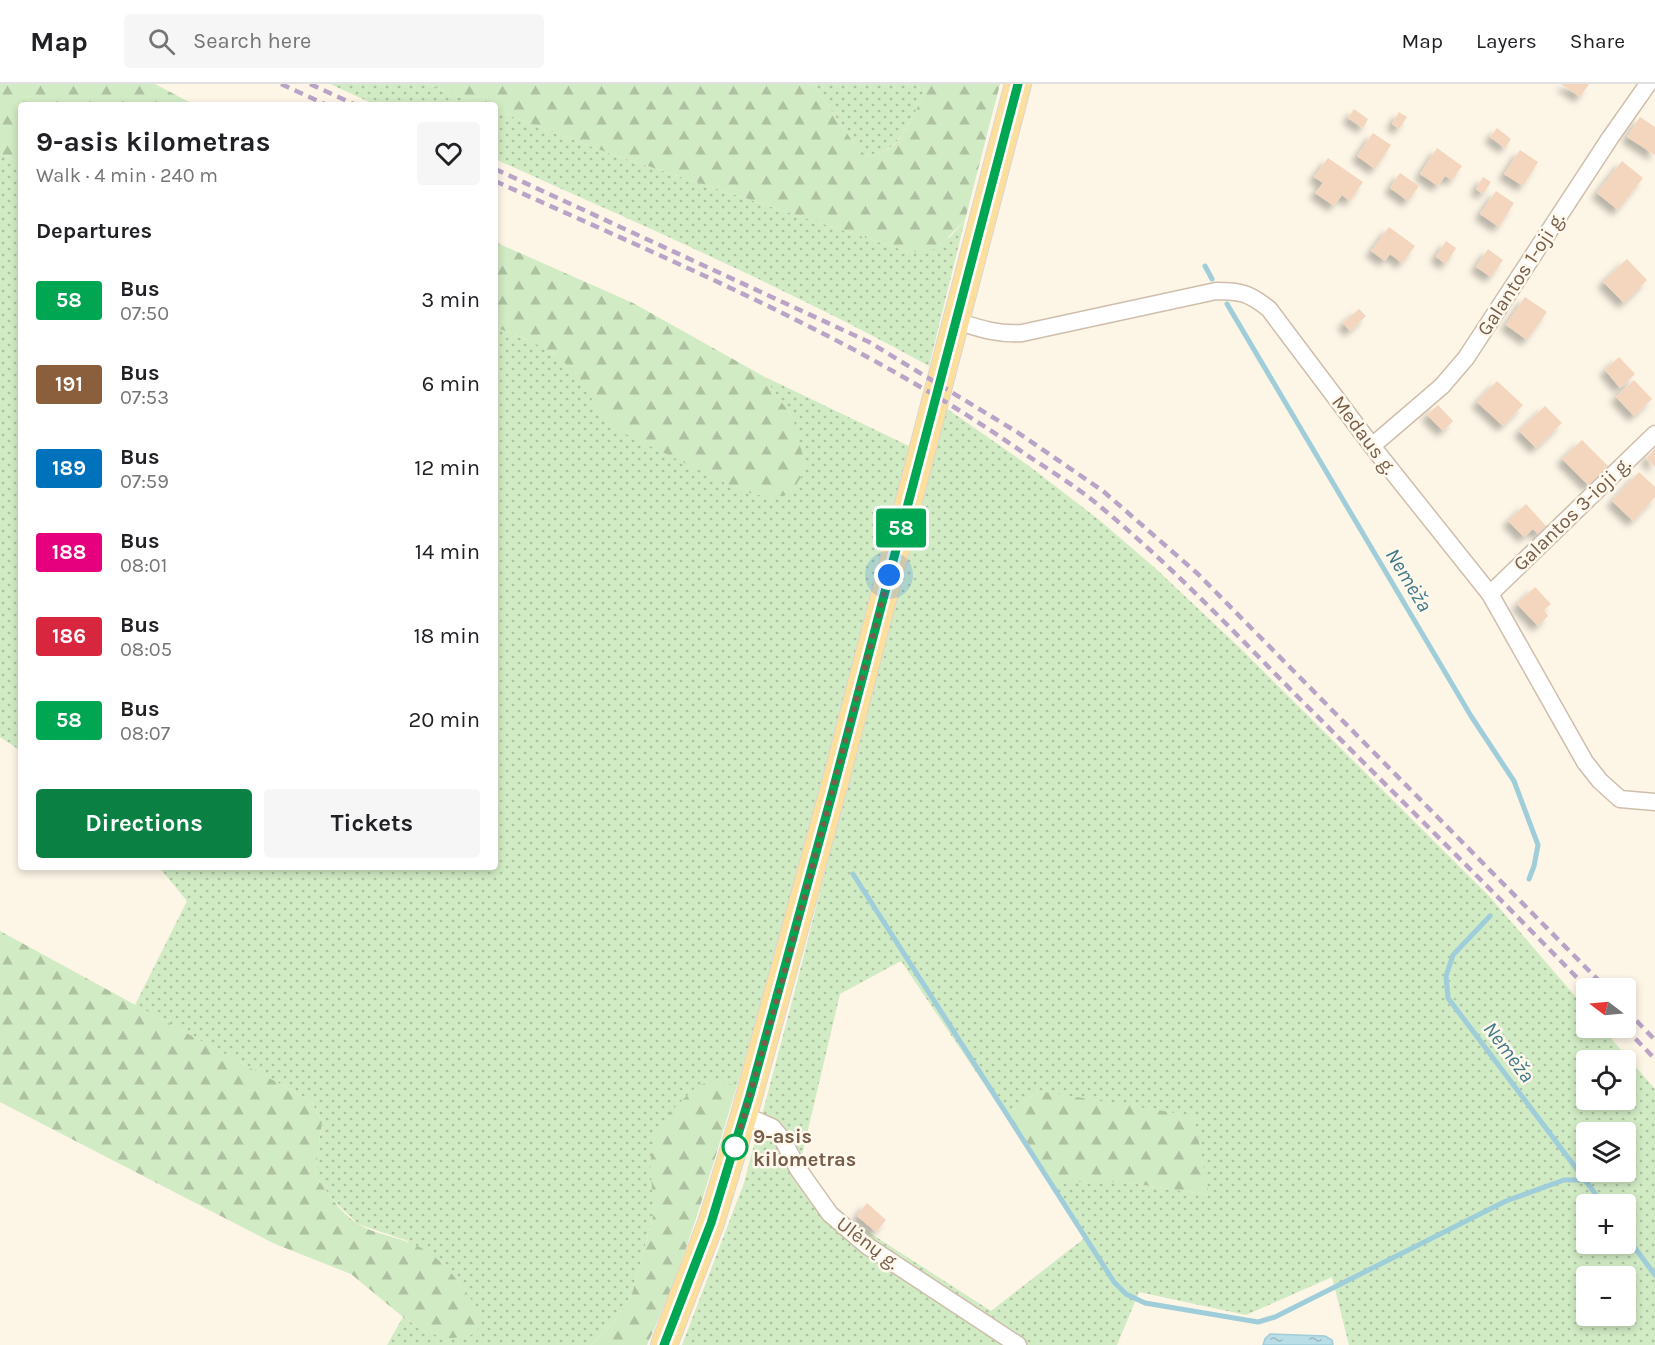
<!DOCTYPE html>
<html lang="en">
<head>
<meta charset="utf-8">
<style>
  :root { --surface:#fff; --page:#f6f6f6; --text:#202124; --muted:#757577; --line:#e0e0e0; --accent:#0b8043 }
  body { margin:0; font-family:Karla,sans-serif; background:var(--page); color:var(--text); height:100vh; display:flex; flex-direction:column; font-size:22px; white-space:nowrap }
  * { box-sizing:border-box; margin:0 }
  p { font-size:20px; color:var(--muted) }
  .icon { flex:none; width:33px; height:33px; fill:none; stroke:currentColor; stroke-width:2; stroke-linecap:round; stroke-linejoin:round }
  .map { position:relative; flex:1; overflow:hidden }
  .drawer { position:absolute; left:18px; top:18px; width:480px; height:768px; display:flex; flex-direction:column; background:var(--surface); border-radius:6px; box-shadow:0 3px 9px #0003 }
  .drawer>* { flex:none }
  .badge { padding:0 12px; border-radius:4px; font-size:21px; line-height:39px }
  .needle { width:39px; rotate:286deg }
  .controls { position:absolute; left:1576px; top:894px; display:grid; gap:12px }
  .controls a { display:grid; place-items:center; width:60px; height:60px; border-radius:6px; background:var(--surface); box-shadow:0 3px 9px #0003; font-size:30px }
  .you { position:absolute; width:30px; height:30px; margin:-15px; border:4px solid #fff; border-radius:50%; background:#1a73e8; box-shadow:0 0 0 9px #1a73e833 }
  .map>.badge { position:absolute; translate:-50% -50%; box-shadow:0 0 0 3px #fff }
  h2 { padding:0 18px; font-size:22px; line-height:54px }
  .round { display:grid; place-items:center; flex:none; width:63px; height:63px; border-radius:6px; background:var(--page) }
  .overview { display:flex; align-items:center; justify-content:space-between; height:102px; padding:0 18px }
  h1 { font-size:28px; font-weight:700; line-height:45px }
  .button { display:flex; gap:12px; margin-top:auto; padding:12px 18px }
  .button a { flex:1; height:69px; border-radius:6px; background:var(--accent); color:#fff; font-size:24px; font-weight:700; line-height:69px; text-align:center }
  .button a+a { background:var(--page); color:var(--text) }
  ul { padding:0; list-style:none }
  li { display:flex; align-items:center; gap:18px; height:84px; padding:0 18px }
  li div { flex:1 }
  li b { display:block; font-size:22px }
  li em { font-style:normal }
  li .badge { min-width:66px; font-weight:700; text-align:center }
  header { display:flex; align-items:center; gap:36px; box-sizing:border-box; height:84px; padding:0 30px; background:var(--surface); border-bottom:2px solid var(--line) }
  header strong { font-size:28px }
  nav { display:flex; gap:33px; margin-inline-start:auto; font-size:21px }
  .search { width:420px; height:54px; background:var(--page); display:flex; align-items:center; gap:15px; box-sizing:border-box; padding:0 21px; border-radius:6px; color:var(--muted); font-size:22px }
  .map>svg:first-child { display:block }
  .grass { fill:url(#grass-dots); fill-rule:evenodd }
  .forest { fill:url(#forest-firs) }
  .water { fill:url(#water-ripples); stroke:#9fcdd9; stroke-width:1.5 }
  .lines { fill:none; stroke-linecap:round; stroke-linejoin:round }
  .stream { stroke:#9fcdd9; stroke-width:5 }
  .building { fill:#f3d6bd; filter:url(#shadow) }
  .minor-casing { stroke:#cfbeac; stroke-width:19 }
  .primary-casing { stroke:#dcd5d0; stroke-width:28 }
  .minor { stroke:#fff; stroke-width:16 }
  .primary { stroke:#fddf9d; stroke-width:26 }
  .rail { stroke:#b9a3c7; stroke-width:4.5; stroke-dasharray:9 6; stroke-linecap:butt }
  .line-casing { stroke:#fff; stroke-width:14 }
  .line { stroke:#00a651; stroke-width:9 }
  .walk { stroke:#775d4a; stroke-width:6; stroke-dasharray:0 10.8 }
  .stop-dot { fill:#fff; stroke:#00a651; stroke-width:3 }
  .labels { text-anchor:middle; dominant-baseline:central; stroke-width:5; stroke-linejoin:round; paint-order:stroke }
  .street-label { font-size:20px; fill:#775d4a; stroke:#fff9ed }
  .stop-label { font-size:20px; font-weight:bold; fill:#775d4a; stroke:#fff9ed; text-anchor:start }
  .water-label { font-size:21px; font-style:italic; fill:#427a8b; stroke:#fff9ed }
</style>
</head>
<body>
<header>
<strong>Map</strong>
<div class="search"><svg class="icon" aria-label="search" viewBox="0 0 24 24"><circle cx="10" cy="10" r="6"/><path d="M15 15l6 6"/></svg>Search here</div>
<nav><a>Map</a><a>Layers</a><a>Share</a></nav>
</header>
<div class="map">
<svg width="1655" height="1261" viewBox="0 0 1655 1261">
  <defs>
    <pattern id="grass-dots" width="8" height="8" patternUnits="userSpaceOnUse" patternTransform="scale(1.5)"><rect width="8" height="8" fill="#d1ebc4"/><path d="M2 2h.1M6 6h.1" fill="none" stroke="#aec2a1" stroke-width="1.8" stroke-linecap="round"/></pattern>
    <pattern id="forest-firs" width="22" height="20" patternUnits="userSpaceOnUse" patternTransform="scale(1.5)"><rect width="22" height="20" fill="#d1ebc4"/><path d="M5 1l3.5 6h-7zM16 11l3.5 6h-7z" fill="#aec2a1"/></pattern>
    <pattern id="water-ripples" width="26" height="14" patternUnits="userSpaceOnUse" patternTransform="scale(1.5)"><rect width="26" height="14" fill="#badee7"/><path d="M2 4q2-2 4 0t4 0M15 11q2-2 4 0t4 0" fill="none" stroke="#9cb7bd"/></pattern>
    <filter id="shadow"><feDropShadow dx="-5.5" dy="5.5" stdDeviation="3" flood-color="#0004"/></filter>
  </defs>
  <rect width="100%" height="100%" fill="#fdf5e6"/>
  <g class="grass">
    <polygon points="330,0 427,0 482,21 376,21"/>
    <path d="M 813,0 L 926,0 C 922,17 904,56 888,65 C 882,69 872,70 866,72 L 853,58 Z"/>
    <path d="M 495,26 L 611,70 L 909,168 L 950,153 L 965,136 L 929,282 C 788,204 641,141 495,75 Z"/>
    <polygon points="0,70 21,79 21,667 0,653"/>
    <path d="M 495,243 C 524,254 557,265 577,290 C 586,301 592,315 599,327 L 793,334 L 763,292 L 911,363 L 805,767 L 737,1002 L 722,998 L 711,998 L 653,1110 L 654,1129 L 632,1210 L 616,1235 L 591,1261 L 387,1261 L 403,1233 L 427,1249 L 408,1157 L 358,1140 L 332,1115 L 315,1091 L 322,1037 L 311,1017 L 135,921 L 187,817 L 159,783 L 495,783 Z"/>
    <path d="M 943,322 L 1029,382 L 1098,435 L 1155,484 L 1241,565 L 1489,812 L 1587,926 L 1587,944 L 1602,944 L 1655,1005 L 1655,1261 L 1349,1261 L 1332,1193 L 1246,1231 L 1139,1208 L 1117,1261 L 682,1261 L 744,1099 L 795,906 ZM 901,877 L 1005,1031 L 1039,1007 L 1209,1111 L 1124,1098 L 1050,1098 L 1086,1153 L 991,1227 L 848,1135 L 823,1108 L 802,1071 L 840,910 ZM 1587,976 L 1626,976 L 1626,1016 L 1587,1016 ZM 1587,1048 L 1626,1048 L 1626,1088 L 1587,1088 ZM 1587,1120 L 1626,1120 L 1626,1160 L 1587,1160 ZM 1587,1192 L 1626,1192 L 1626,1232 L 1587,1232 Z"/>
  </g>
  <g class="forest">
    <polygon points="0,0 155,0 195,21 21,21 21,79 0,70"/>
    <path d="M 427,0 L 813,0 L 853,58 L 866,72 C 872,70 882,69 889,65 C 904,56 922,17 926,0 L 1000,0 L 965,136 L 937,164 L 927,168 L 909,168 L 611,70 L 495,26 L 495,21 L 482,21 Z"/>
    <polygon points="495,158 633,219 763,292 793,334 806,384 791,410 771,414 742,407 619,347 599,327 577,290 555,270 526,255 495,243"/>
    <path d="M 0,847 L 311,1017 L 322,1037 L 315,1091 C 327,1108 340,1129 358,1140 C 380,1153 406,1153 428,1168 C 450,1183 467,1209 482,1231 L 478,1246 L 468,1253 L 450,1254 L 427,1249 L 403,1233 L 351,1190 L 275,1160 L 0,1018 Z"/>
    <path d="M 711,998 L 722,998 L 737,1002 C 710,1089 686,1178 647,1261 L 591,1261 L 616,1235 L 632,1210 L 654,1129 L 650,1079 L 655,1050 L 669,1029 L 698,1001 Z"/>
    <polygon points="1039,1007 1194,1032 1209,1111 1124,1098 1050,1098 1005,1031"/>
  </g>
  <polygon class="water" points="1270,1250 1325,1252 1332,1256 1333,1261 1263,1261 1265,1255"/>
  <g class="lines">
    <g class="stream">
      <polyline points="1205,182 1212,195"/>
      <polyline points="1227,220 1471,632 1514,697 1538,761 1534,782 1529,795"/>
      <polyline points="853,790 1114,1198 1126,1210 1145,1219 1258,1238 1275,1233 1506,1117 1564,1096 1584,1096"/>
      <polyline points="1490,832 1453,871 1446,892 1448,914 1603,1120"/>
      <polyline points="1626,1152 1655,1191"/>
    </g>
  </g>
  <g class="building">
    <polygon points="1561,0 1589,0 1580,13"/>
    <polygon points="1354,25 1368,35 1363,44 1348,34"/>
    <polygon points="1399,28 1407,33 1399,45 1392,40"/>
    <polygon points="1640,33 1655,43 1655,71 1627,53"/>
    <polygon points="1497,44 1511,55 1505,64 1490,53"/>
    <polygon points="1373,49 1391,61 1375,85 1357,72"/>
    <polygon points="1437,64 1462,82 1452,96 1445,92 1438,102 1420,90"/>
    <polygon points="1520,66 1538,78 1523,102 1504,90"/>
    <polygon points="1328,74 1363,98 1350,117 1342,111 1334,122 1315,109 1323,99 1314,93"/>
    <polygon points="1622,77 1643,94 1618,126 1597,109"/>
    <polygon points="1400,89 1419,102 1408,117 1390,104"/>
    <polygon points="1483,93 1491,98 1483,110 1476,105"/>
    <polygon points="1496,107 1514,119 1499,143 1480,130"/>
    <polygon points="1389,143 1415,162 1402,179 1390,170 1385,177 1371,167"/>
    <polygon points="1446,157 1456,164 1446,180 1436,173"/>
    <polygon points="1488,165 1503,176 1491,193 1476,183"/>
    <polygon points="1627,175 1647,196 1624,219 1603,198"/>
    <polygon points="1525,213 1547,228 1527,256 1506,241"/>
    <polygon points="1359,225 1366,232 1350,247 1343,239"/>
    <polygon points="1619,273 1635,290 1620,304 1605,286"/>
    <polygon points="1634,296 1652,315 1634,332 1616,313"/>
    <polygon points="1497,297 1523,321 1503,342 1477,318"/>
    <polygon points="1438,321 1453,337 1443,347 1427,331"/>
    <polygon points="1545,322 1562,339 1536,364 1519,347"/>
    <polygon points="1582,356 1609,383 1589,402 1562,375"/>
    <polygon points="1655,364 1655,383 1646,375"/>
    <polygon points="1639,388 1655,403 1655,413 1633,437 1612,417"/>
    <polygon points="1526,420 1547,443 1539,451 1533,445 1524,453 1508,437"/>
    <polygon points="1535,503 1551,520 1544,526 1548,532 1538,542 1517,520"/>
    <polygon points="867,1119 886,1136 876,1148 857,1132"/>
  </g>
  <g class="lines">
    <g class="minor-casing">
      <g id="minor">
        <path d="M 956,237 C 978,244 998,251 1022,249 L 1216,207 C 1241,207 1249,209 1269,225 L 1372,362 L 1490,510 L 1585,678 L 1600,697 L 1620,715 L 1655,718"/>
        <polyline points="1372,362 1442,302 1466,274 1610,54 1648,0"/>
        <polyline points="1490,510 1655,350"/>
        <polyline points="744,1031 772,1043 783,1056 798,1085 830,1130 866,1161 1018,1261"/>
      </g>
    </g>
    <g class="primary-casing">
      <polyline id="primary" points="664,1261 711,1139 744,1031 838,688 1018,0"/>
    </g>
    <use href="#minor" class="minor"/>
    <use href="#primary" class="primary"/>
    <g class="rail">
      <polyline points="281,0 327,21"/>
      <polyline points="310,0 356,21"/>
      <polyline points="495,85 869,258 1017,348 1103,407 1198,490 1606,904"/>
      <path d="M 495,97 C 677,180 864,256 1028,372 C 1051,387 1075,402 1096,419 C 1169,479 1234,548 1300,615 C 1396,711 1493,807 1587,904"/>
      <polyline points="1626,926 1655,956"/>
      <polyline points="1625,944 1655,975"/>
    </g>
  </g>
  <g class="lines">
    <g class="line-casing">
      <polyline id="line" points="664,1261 711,1139 750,1011 832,710 1018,0"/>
    </g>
    <use href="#line" class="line"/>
    <polyline class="walk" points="735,1063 784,890 889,491"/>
  </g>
  <circle class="stop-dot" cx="735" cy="1063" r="12"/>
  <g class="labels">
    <g class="street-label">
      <text transform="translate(1521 190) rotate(-57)">Galantos 1-oji g.</text>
      <text transform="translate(1364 351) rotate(53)">Medaus g.</text>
      <text transform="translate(1572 430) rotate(-44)">Galantos 3-ioji g.</text>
      <text transform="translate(868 1159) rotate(37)">Ulėnų g.</text>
    </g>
    <g class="stop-label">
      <text x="753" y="1052">9-asis<tspan x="753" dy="23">kilometras</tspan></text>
    </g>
    <g class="water-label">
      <text transform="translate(1409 496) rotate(59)">Nemėža</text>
      <text transform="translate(1509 968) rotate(53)">Nemėža</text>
    </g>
  </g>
</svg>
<div class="controls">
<a><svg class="needle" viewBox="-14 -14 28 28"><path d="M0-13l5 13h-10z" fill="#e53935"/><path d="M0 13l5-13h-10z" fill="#757577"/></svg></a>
<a><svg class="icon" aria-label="locate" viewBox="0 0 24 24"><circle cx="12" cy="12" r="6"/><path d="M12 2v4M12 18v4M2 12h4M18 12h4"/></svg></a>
<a><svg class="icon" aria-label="layers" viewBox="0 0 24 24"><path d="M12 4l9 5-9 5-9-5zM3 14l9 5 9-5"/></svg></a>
<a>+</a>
<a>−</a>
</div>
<div class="you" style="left:889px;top:491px"></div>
<b class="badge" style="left:901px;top:444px;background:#00a651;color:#fff">58</b>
<section class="drawer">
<div class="overview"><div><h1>9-asis kilometras</h1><p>Walk · 4 min · 240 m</p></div><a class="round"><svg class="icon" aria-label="heart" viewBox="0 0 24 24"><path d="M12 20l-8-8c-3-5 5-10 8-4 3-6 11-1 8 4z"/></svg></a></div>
<h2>Departures</h2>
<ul>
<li><span class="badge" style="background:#00a651;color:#fff">58</span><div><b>Bus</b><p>07:50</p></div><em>3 min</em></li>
<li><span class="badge" style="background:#8b5e3c;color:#fff">191</span><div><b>Bus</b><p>07:53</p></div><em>6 min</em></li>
<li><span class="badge" style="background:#0072bc;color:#fff">189</span><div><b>Bus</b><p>07:59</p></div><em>12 min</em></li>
<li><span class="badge" style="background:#e6007e;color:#fff">188</span><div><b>Bus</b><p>08:01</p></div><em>14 min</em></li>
<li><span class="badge" style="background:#d7263d;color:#fff">186</span><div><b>Bus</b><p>08:05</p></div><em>18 min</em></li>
<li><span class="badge" style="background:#00a651;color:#fff">58</span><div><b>Bus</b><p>08:07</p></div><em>20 min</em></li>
</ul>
<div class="button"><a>Directions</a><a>Tickets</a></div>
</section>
</div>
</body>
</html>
